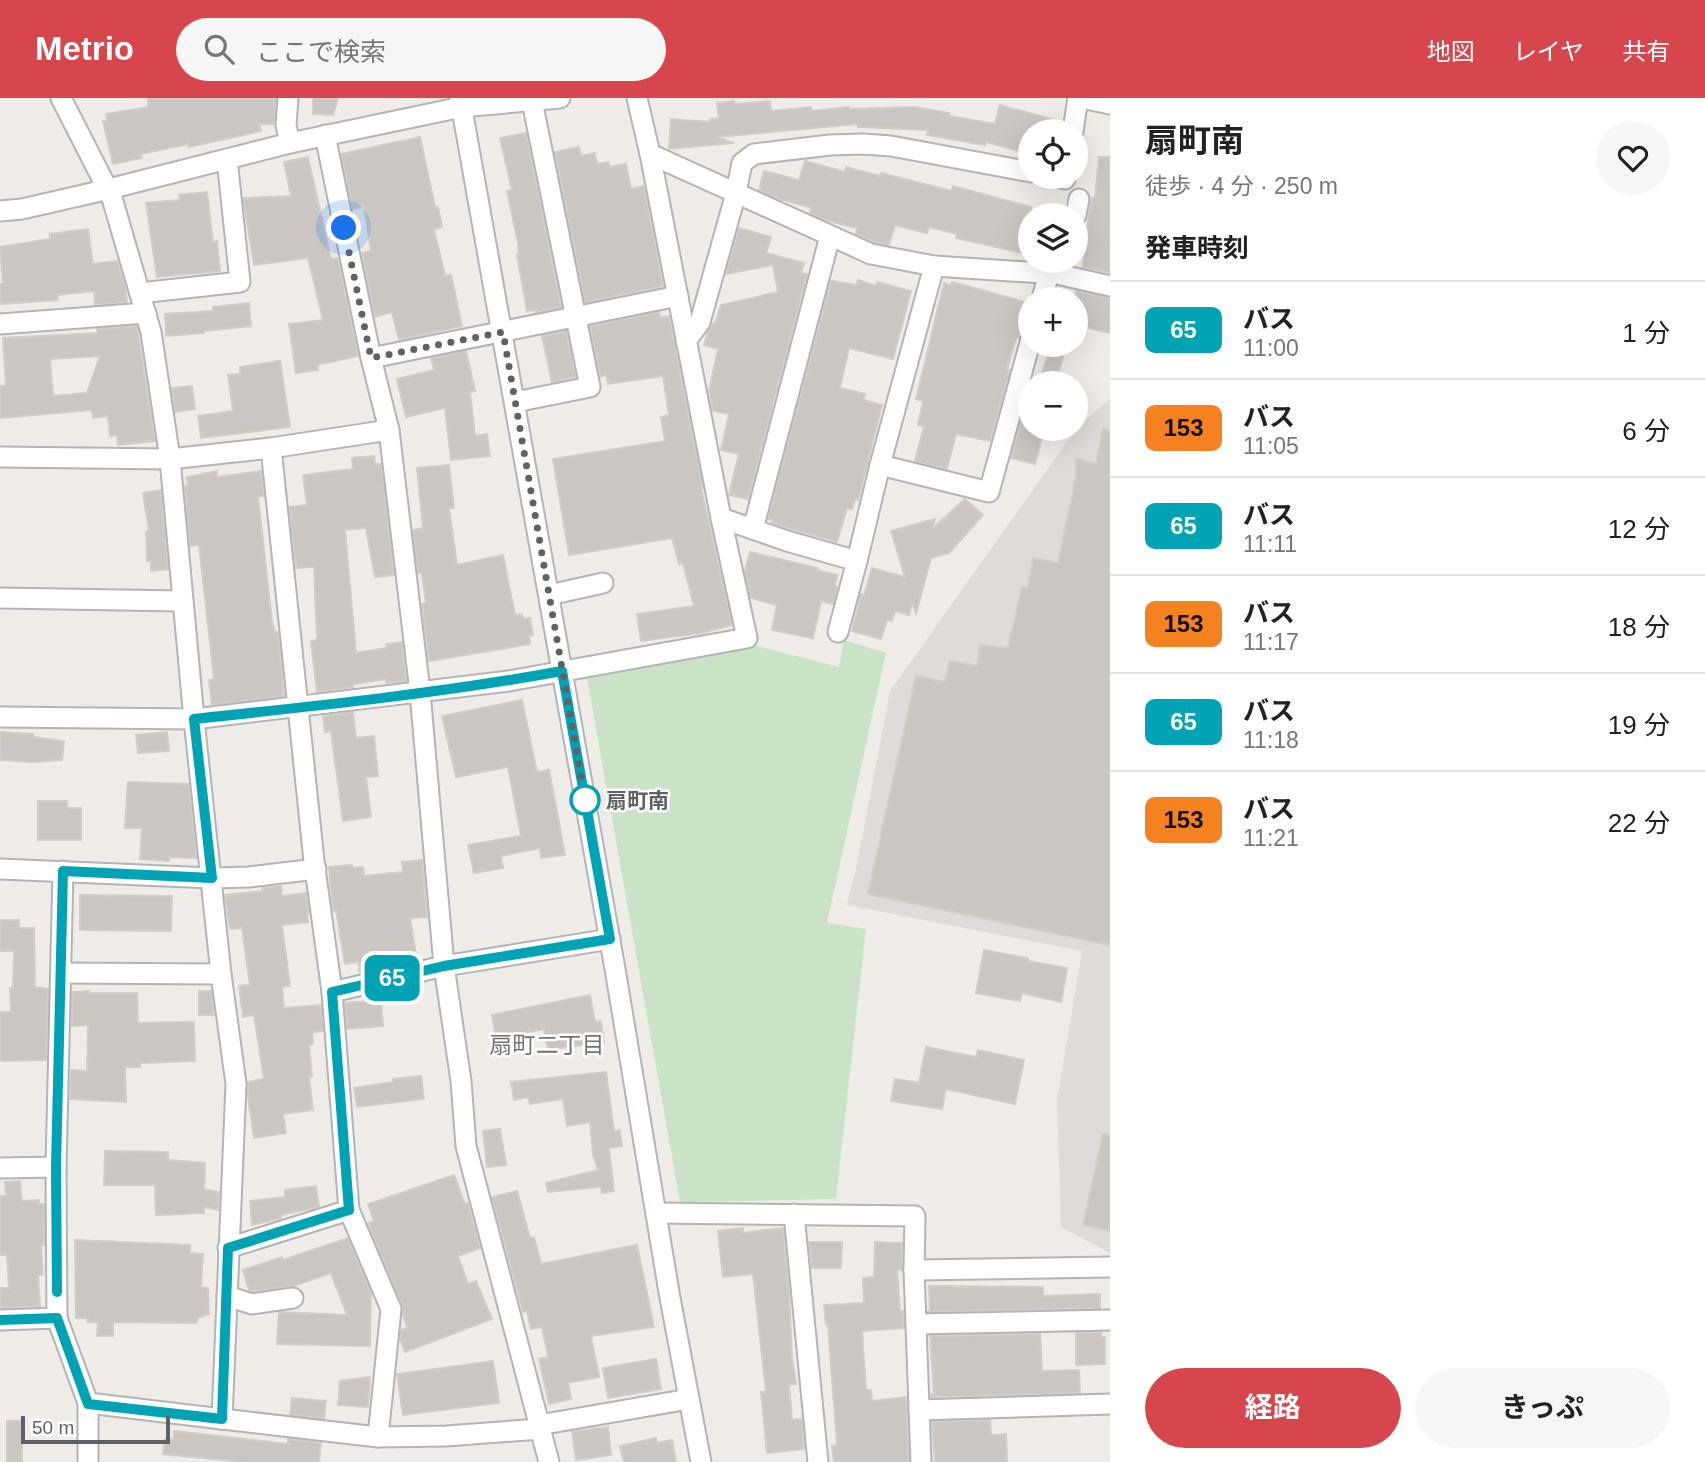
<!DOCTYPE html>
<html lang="ja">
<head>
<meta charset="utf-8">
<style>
  :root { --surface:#fff; --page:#f6f6f6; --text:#222; --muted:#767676; --line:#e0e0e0; --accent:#d6464c }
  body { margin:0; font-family:Arial,"Noto Sans JP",sans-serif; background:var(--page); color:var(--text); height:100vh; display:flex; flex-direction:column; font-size:26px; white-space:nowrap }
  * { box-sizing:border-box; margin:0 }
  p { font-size:23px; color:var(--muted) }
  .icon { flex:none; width:38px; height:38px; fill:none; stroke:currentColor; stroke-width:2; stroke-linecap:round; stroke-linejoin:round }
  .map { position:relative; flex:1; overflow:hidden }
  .details { display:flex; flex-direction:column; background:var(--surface); width:595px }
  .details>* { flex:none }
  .badge { padding:0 14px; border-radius:10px; font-size:24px; line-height:46px }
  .controls { position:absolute; left:1018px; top:21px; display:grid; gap:14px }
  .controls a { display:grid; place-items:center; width:70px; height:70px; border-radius:50%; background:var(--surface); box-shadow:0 7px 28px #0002; font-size:35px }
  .scale { position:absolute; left:21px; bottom:18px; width:149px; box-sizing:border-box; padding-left:7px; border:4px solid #5e6265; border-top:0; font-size:19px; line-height:24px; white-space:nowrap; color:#5e6265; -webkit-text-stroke:5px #fff; paint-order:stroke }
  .you { position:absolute; width:35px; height:35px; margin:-18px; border:5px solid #fff; border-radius:50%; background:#1a73e8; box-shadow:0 0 0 10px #1a73e833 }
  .map>.badge { position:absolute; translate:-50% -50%; box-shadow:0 0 0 4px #fff }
  h2 { padding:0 35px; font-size:26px; line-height:63px }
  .round { display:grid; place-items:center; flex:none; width:74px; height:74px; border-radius:37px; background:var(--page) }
  .overview { display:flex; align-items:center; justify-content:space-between; height:119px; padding:0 35px }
  h1 { font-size:33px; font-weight:700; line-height:52px }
  .cta { display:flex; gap:14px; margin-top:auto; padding:14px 35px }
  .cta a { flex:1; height:80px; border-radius:42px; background:var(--accent); color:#fff; font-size:28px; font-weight:700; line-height:80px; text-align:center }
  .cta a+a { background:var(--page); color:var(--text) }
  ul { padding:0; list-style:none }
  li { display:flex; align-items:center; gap:21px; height:98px; padding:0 35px; border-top:2px solid var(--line) }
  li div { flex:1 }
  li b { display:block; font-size:26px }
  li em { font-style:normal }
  li .badge { min-width:77px; font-weight:700; text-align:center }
  header { display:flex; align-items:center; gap:42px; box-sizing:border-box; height:98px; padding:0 35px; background:var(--accent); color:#fff }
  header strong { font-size:33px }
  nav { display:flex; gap:38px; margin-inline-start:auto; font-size:24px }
  .search { width:490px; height:63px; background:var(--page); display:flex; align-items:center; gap:18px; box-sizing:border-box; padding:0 24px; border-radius:38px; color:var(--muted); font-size:26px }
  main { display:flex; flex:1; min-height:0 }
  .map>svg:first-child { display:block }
  .industrial { fill:#dedbd9 }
  .green { fill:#cae3c7 }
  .building { fill:#cac7c3; stroke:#d3cdc6; stroke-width:2; fill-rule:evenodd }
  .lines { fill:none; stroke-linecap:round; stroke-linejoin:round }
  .minor-casing { stroke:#b2b4b7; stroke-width:23 }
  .minor { stroke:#fff; stroke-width:19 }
  .line-casing { stroke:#fff; stroke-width:16 }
  .line { stroke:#00a3b4; stroke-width:10 }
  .walk { stroke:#5e6265; stroke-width:7; stroke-dasharray:0 12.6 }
  .stop-dot { fill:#fff; stroke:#00a3b4; stroke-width:3.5 }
  .labels { text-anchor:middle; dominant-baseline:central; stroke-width:5; stroke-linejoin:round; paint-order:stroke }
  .stop-label { font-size:21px; font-weight:bold; fill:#5e6265; stroke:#fff; text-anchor:start }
  .neighbourhood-label { font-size:23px; fill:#6f7477; stroke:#fff }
</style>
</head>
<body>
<header>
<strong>Metrio</strong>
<div class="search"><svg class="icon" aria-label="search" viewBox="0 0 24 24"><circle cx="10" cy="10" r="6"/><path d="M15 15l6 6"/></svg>ここで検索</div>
<nav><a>地図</a><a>レイヤ</a><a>共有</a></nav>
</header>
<main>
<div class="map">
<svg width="1110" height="1364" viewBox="0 0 1110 1364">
  <rect width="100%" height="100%" fill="#efece7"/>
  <polygon class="industrial" points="1110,301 1110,1155 1061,1129 1057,1002 1082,853 847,807 857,766 890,593 1079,327"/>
  <polygon class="green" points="844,542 886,555 827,825 866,831 836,1101 680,1104 586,574 749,546 839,569"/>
  <g class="building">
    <polygon points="148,0 276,0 274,26 259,26 261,33 189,49 189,46 141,56 142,60 113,66 103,23 107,23 106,16 148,9"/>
    <polygon points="313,0 338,0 333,17 313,16"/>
    <polygon points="734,3 735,6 770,3 771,13 811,9 811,13 849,9 849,11 915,9 949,15 949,18 995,26 1000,7 1062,24 1061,33 1031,33 1031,51 1024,49 1023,54 986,44 985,47 927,37 928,32 858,29 858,26 717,39 734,45 669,51 671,21 710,24 710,21 719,20 717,5"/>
    <polygon points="526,35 561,209 536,214 536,212 527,213 517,157 519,157 518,145 507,93 512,92 500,40"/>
    <polygon points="420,39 435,109 438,109 442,129 434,131 445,178 451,177 462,228 399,242 392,214 375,219 362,155 371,153 364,108 353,111 341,56"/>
    <polygon points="579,49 581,58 595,55 597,66 608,64 610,69 626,66 631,91 644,88 663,188 585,204 555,54"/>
    <polygon points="308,59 331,161 338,160 358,258 317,267 318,272 296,275 289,226 323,222 308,160 254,167 243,100 291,98 284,64"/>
    <polygon points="1099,59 1110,59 1110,175 1083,169 1089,116 1092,100 1095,100"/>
    <polygon points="805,63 845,74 846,69 880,78 881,75 952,93 953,88 1031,109 1031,157 956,140 957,136 929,129 927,135 895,127 889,147 875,144 856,136 857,130 825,122 810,115 812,110 780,101 759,92 764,73 799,82"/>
    <polygon points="207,94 213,144 217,143 220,173 157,179 146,105 180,102 179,97"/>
    <polygon points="739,130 771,139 766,155 804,165 801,175 807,176 748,401 729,397 739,356 721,352 729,316 713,313 709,293 718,251 704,247 707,236 712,226 715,226 721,207 778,194 773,167 726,176"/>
    <polygon points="88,131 93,166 117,163 125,189 127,204 95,207 94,193 57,197 58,202 0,206 0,186 3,186 0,149 50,141 50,136"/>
    <polygon points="858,182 876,188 877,184 911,193 893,261 849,250 840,290 865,296 864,302 882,307 858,402 855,401 852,411 847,410 837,444 791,431 772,425 773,422 768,421 831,183 857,187"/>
    <polygon points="952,184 1029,205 1021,235 1019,240 1016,239 1007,272 1010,272 990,343 956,336 947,371 915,363 924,329 918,327 923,303 916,301 944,185 951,187"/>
    <polygon points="1076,193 1110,200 1110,235 1076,227"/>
    <polygon points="249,205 251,228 204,233 204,235 166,238 165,216 213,213 213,209"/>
    <polygon points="659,214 660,219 669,218 703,390 701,390 732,527 702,535 641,543 637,516 694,508 683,465 679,466 672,440 569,457 553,361 665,343 661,319 669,317 663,278 608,286 606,277 600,279 590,228"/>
    <path d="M 137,228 L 155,343 L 118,347 L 117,337 L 110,338 L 108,318 L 93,320 L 92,312 L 0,320 L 0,288 L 6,288 L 3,240 L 98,235 L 97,231 ZM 100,258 L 87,295 L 53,298 L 50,261 Z"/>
    <polygon points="566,233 576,279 552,284 542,238"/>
    <polygon points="1051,247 1066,247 1056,285 1039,285"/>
    <polygon points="466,253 475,293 470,294 475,338 487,336 490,358 451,362 445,310 406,319 397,281 434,272 431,260"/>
    <polygon points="280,263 290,329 201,340 198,318 233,313 228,277 240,276 240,269"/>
    <polygon points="192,288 195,311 175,314 172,290"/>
    <polygon points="1031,288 1031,331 1044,332 1035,366 1011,360"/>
    <polygon points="1103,331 1110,332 1110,847 868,796 916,578 945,584 950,563 977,568 980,547 1008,550 1022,489 1028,490 1033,460 1058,465 1076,379 1076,360 1096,366"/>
    <polygon points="374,358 375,366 381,366 394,477 375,479 366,430 345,432 356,555 387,550 386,546 402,544 406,583 386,585 386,581 353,586 353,589 317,594 311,543 317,542 314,469 296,470 289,409 307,407 303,377 353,371 352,360"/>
    <polygon points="449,367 454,410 449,410 457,467 503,457 515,517 522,516 523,521 530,520 533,537 529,538 530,546 429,563 422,506 426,505 422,475 418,475 413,432 423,430 417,370"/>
    <polygon points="217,373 217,379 261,373 264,398 258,398 272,524 275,534 278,534 284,598 212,607 209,582 214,581 199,447 190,448 185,388 188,388 187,379"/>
    <polygon points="161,392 168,471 151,473 151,463 147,463 146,433 149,433 143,395"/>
    <polygon points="965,401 983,417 949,455 931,460 916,515 912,505 909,517 895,513 892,523 887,522 881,541 852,533 861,496 864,497 872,470 905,479 891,433 935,421 932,431"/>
    <polygon points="750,454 817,470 817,472 837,477 835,488 837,489 833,506 821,503 813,540 772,532 777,507 751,500 745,473"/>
    <polygon points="522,602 537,674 549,672 565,757 541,760 540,750 501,758 503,770 474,775 468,747 521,738 508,669 456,679 442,618"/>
    <polygon points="353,614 356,640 374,638 378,678 366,679 371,719 343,723 331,633 325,634 323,618"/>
    <polygon points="0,634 33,636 33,639 64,643 62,662 33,664 0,662"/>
    <polygon points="167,634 169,653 138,655 136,637"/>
    <polygon points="128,684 189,686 196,760 169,759 169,763 140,761 142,730 125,730"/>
    <polygon points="38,703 67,703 67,710 81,710 81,742 38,742"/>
    <polygon points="422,762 427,819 410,820 417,862 360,875 358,864 345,866 336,812 333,813 329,769 352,767 353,770 363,769 364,778 403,774 402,764"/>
    <polygon points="281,788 282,798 306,795 309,815 307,815 308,824 282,827 290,888 282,889 284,910 321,907 323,933 312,934 313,946 309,947 312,978 309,979 313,1012 283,1016 286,1035 254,1040 248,999 248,984 264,981 254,917 243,919 239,888 250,887 242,830 230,831 225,797 263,793 262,790"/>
    <polygon points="80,797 172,798 171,833 80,832"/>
    <polygon points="0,822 19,822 19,830 34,830 35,889 48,891 46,962 0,963 0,914 11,914 10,890 13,890 14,853 0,853"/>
    <polygon points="984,852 1028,860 1028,863 1067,870 1061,904 1022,895 1020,903 976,895"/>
    <polygon points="89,893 89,895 137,895 138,925 194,924 195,963 140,965 140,969 125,969 126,1004 70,1001 71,972 87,973 88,927 72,928 72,894"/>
    <polygon points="199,893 211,893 214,917 199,917"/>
    <polygon points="590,897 595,924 601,923 604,944 548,952 544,931 496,940 492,917"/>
    <polygon points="381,902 383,928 347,931 345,905"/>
    <polygon points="926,949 976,959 978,952 1024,962 1015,1006 946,991 942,1011 891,1003 895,981 919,985"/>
    <polygon points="606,974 614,1033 620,1032 622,1048 609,1050 614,1093 602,1095 601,1089 548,1094 546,1085 598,1072 593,1056 590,1024 567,1028 563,1001 530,1006 528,999 514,1002 511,984"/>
    <polygon points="421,978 424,1001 357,1009 354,990 393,984 393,981"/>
    <polygon points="500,1031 506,1067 487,1069 483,1033"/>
    <polygon points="1103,1036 1110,1036 1110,1133 1083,1127"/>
    <polygon points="105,1053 168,1054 168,1062 205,1065 204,1091 219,1094 218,1112 204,1109 204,1115 156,1117 155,1087 104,1087"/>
    <polygon points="454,1077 465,1106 468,1105 480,1150 458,1158 468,1186 476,1183 492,1221 405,1254 400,1241 401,1232 408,1230 403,1218 402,1207 368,1125 374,1123 368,1106"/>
    <polygon points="20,1083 22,1103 39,1102 39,1106 44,1106 44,1147 41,1148 43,1177 38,1177 40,1208 0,1210 0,1190 9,1190 7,1157 0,1157 0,1098 6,1098 5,1084"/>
    <polygon points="316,1088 319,1109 281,1117 281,1120 252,1127 250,1103 285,1099 285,1092"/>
    <polygon points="517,1093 530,1140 534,1139 541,1166 637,1147 654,1229 591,1238 599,1279 568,1285 571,1301 549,1306 539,1261 548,1259 542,1229 531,1231 527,1213 523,1214 492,1099"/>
    <polygon points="743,1130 743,1135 783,1130 789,1194 792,1260 796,1286 789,1287 792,1322 802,1321 804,1351 767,1355 761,1294 766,1294 753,1176 723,1179 718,1133"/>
    <polygon points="348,1140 371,1195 370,1248 277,1246 279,1214 347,1217 331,1175 293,1188 253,1193 249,1192 243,1172 282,1159 283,1162"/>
    <polygon points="75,1142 190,1147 190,1155 203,1156 201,1189 208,1190 209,1216 198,1220 196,1225 113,1224 113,1238 97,1238 98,1224 87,1224 88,1220 76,1220"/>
    <polygon points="809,1144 842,1144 841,1170 812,1170"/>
    <polygon points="875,1144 902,1145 902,1172 897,1172 900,1213 903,1213 904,1230 862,1233 866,1292 871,1292 872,1303 906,1299 909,1364 834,1364 832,1348 837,1347 828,1226 826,1227 824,1207 864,1205 863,1180 874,1179"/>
    <polygon points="929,1188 1043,1189 1043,1198 1100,1196 1100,1210 928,1214 930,1211"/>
    <polygon points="1101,1234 1101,1239 1105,1239 1105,1266 1076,1267 1076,1235"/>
    <polygon points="1040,1236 1042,1273 1079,1272 1080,1295 931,1299 931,1296 934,1296 930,1238"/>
    <polygon points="656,1261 661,1291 608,1300 603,1270"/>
    <polygon points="493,1263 499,1305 403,1317 397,1276"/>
    <polygon points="370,1279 368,1309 338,1307 340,1283"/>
    <polygon points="292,1300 326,1303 324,1320 290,1317"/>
    <polygon points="990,1322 991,1337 1006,1336 1007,1364 935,1364 932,1324"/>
    <rect x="7" y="1323" width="15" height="41"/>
    <polygon points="608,1329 611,1357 576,1362 572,1334"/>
    <polygon points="174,1333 288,1346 288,1341 321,1345 319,1364 244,1364 163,1356 165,1341 174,1341"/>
    <polygon points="656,1340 657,1345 672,1342 676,1364 624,1364 620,1348"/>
  </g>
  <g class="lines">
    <g class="minor-casing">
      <g id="minor">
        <polyline points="61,0 112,100 151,234 170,361 194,621 221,876 236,986 222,1321 88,1305"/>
        <polyline points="288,0 286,27 290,45"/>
        <polyline points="460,0 615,871 670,1200 701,1364"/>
        <polyline points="637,0 650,56 721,420 787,443 857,463 880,367 934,168"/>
        <polyline points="1081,0 1110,6"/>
        <polyline points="1073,33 1078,0"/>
        <polyline points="325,37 371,260 389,332"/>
        <polyline points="650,56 871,156 934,168 1057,176 1110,188"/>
        <polyline points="1055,79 1065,81 1065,79"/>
        <polyline points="0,113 22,111 109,91 290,45 462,9 560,0"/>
        <polyline points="1076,117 1079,101"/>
        <polyline points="140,195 240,184 227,61"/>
        <polyline points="1042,201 1049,175"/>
        <polyline points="0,226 146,215"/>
        <polyline points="686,243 700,224 736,95 742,65 754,56 830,47 863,46 891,48 1031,74"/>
        <polyline points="371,260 678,198"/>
        <polyline points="515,304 590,289 532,3"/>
        <polyline points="271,350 314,763 332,894 349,1112"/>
        <polyline points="0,359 170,361 271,350 389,332 420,594 444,868 461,983 466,1048 549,1364"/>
        <polyline points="880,367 989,394 1031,241"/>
        <polyline points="753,431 830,138"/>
        <polyline points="549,497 603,485"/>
        <polyline points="0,500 182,503"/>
        <polyline points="838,534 857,463"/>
        <polyline points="0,619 194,621 509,583 747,540 721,420"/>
        <polyline points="0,771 212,780 249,779 316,771"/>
        <polyline points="63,773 56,1069 57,1220 88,1305 88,1364"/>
        <polyline points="61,875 221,876"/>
        <polyline points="332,894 444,868 610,841"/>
        <polyline points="0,1070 56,1069"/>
        <polyline points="657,1115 915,1118 914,1172 921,1364"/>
        <polyline points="794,1116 818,1364"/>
        <polyline points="228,1150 349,1112 391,1211 378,1339"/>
        <polyline points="914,1172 1110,1169"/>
        <polyline points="227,1198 252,1206 293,1200"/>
        <polyline points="0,1222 57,1220"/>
        <polyline points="916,1226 1110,1222"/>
        <polyline points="919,1312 1110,1306"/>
        <polyline points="222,1321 378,1339 446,1338 540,1331"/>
        <polyline points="539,1327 689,1301"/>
      </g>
    </g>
    <use href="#minor" class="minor"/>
  </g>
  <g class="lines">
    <g class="line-casing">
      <path id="line" d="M 0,1222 L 57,1220 L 88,1306 L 222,1321 L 228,1150 L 349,1112 L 332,894 L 444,868 L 610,841 L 562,573 C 441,595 317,608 194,621 L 212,780 L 63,773 L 56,1069 L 57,1194"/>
    </g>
    <use href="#line" class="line"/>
    <polyline class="walk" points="344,130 371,260 503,234 586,707 585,702"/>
  </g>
  <circle class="stop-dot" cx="585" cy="702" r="14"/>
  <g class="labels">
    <g class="stop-label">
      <text x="606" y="702">扇町南</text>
    </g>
    <g class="neighbourhood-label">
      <text x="547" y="947">扇町二丁目</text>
    </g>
  </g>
</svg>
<div class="controls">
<a><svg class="icon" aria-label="locate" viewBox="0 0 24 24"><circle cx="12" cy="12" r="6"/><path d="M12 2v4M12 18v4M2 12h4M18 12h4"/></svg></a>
<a><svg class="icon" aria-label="layers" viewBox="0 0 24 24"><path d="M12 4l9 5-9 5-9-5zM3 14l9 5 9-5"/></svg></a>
<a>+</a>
<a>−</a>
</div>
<div class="scale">50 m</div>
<div class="you" style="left:344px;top:130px"></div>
<b class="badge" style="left:392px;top:880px;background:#00a3b4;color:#fff">65</b>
</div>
<section class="details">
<div class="overview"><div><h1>扇町南</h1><p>徒歩 · 4 分 · 250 m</p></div><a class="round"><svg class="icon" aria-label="heart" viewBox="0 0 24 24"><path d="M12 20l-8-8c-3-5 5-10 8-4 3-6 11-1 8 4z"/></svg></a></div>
<h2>発車時刻</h2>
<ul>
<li><span class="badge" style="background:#00a3b4;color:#fff">65</span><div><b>バス</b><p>11:00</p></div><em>1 分</em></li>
<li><span class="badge" style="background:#f58220;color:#111">153</span><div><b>バス</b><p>11:05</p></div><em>6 分</em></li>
<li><span class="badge" style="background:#00a3b4;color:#fff">65</span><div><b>バス</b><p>11:11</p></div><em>12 分</em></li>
<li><span class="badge" style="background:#f58220;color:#111">153</span><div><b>バス</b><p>11:17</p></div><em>18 分</em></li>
<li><span class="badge" style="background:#00a3b4;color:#fff">65</span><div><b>バス</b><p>11:18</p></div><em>19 分</em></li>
<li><span class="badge" style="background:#f58220;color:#111">153</span><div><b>バス</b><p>11:21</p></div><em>22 分</em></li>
</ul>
<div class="cta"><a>経路</a><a>きっぷ</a></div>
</section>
</main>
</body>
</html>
